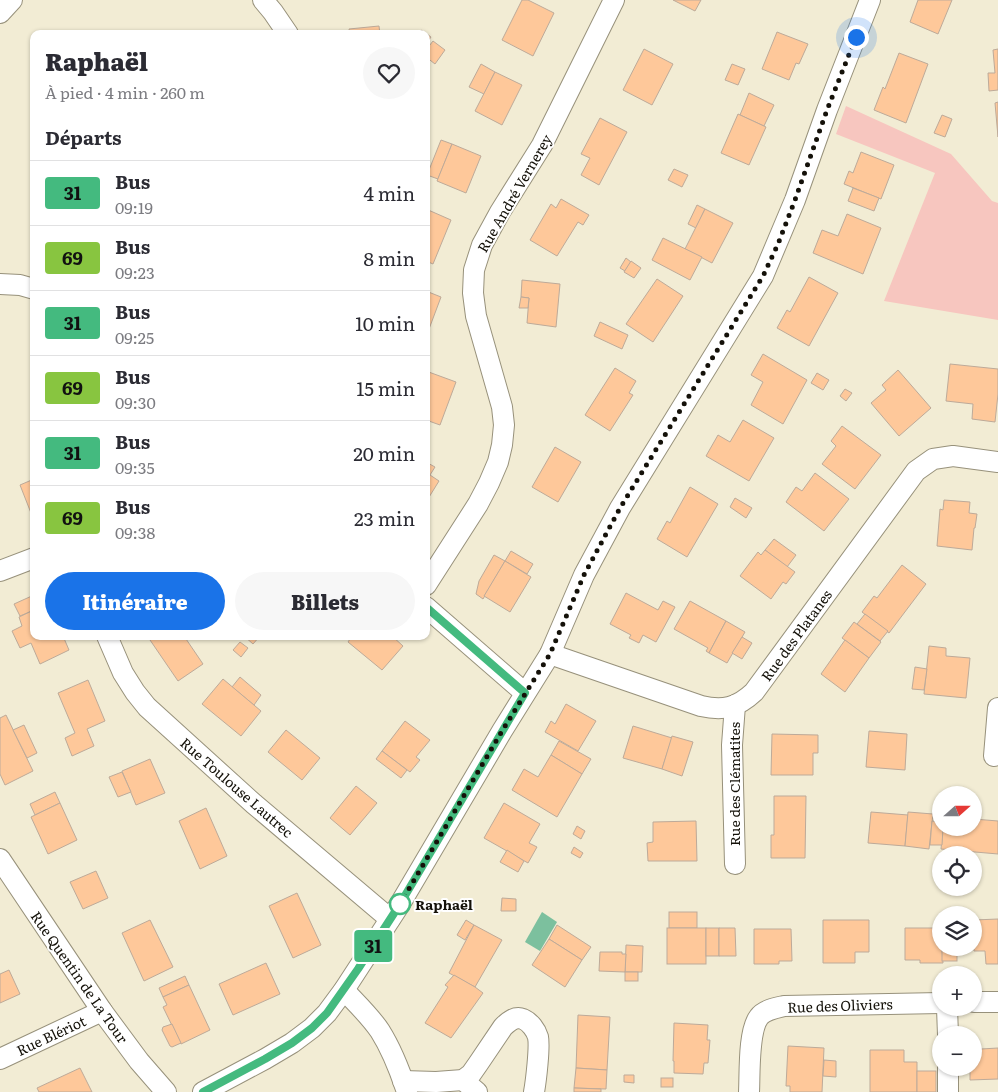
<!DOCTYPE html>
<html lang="fr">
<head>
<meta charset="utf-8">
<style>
  :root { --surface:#fff; --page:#f7f7f7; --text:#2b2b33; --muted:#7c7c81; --line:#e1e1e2; --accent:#1a73e8 }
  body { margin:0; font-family:Literata,serif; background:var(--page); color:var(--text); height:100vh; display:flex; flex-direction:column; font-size:19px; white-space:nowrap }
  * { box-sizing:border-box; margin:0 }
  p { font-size:16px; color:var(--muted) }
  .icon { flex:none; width:28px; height:28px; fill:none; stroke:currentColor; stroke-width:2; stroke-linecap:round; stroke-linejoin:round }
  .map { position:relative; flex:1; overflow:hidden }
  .drawer { position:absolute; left:30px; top:30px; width:400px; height:610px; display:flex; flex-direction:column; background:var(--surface); border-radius:10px; box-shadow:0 1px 4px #0004 }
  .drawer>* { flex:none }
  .badge { padding:0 10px; border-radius:4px; font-size:18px; line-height:32px }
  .needle { width:32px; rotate:69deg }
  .tools { position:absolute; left:932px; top:786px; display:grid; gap:10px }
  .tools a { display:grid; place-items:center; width:50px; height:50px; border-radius:50%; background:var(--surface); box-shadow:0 1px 4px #0004; font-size:25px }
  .you { position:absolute; width:25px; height:25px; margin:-12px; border:4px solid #fff; border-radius:50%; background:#1a73e8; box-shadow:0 0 0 8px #1a73e833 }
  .map>.badge { position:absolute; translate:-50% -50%; box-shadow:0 0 0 2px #fff }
  h2 { padding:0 15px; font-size:19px; line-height:45px }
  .round { display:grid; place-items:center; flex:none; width:52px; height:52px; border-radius:26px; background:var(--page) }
  .head { display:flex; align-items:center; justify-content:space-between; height:85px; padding:0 15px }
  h1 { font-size:24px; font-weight:800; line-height:38px }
  .button { display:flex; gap:10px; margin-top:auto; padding:10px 15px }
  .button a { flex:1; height:58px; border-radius:30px; background:var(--accent); color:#fff; font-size:20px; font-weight:800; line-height:58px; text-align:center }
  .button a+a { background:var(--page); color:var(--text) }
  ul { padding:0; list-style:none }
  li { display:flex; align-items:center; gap:15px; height:65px; padding:0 15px; border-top:1px solid var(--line) }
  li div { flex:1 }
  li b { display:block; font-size:19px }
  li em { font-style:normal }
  li .badge { min-width:55px; font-weight:700; text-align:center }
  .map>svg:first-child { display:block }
  .green { fill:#f7c6bf }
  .water { fill:#7cc09e }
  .building { fill:#fec89a; stroke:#bdaa99 }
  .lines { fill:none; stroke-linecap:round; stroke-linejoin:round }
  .street-casing { stroke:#97917b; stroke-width:22 }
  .street { stroke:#fff; stroke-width:20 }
  .line-casing { stroke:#fff; stroke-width:11 }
  .line { stroke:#44ba7f; stroke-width:8 }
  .walk { stroke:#141109; stroke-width:5; stroke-dasharray:0 9 }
  .stop-dot { fill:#fff; stroke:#44ba7f; stroke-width:2.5 }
  .labels { text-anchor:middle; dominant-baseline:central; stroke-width:4; stroke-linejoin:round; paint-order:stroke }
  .street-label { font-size:14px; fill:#141109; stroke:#fff }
  .stop-label { font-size:14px; font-weight:bold; fill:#141109; stroke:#fff; text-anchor:start }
</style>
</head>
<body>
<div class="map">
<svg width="998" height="1092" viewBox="0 0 998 1092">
  <rect width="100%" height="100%" fill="#f2ecd4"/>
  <polygon class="green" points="846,106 951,154 992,201 998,203 998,320 884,301 935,173 836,134"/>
  <polygon class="water" points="542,912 557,922 540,951 525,942"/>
  <g class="building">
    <polygon points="522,0 528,0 554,13 533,56 502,40"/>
    <polygon points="673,0 701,0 695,11"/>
    <polygon points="918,0 952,0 938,34 910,22"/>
    <polygon points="379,26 380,34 350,34 349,29"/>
    <polygon points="421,30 431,37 426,44 426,34 418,34"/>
    <polygon points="777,32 808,44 799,64 796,63 789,80 762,69"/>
    <polygon points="433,41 445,50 435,64 426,57 426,50"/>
    <polygon points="644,49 673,64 652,105 623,90"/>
    <polygon points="998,49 998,90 989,91 988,73 995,73 993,50"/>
    <polygon points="899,53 928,64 906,123 874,110 883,87 885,89"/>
    <polygon points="481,64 495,72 484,94 469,87"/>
    <polygon points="732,64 745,69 738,85 725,80"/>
    <polygon points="495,72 522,85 502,125 475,111"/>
    <polygon points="749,93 774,105 764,126 740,115"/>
    <polygon points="998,102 998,137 995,103"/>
    <polygon points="738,114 766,127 749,165 721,153"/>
    <polygon points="942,115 952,119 945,137 934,133"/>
    <polygon points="600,118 627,132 599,185 581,175 590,158 581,154"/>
    <polygon points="441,140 452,144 438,179 427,175"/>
    <polygon points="452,144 481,156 466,193 437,181"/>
    <polygon points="861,152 894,165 881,199 844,184 849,171 853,173"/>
    <polygon points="674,169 688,175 682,187 668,180"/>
    <polygon points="853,188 879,198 874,211 848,201"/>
    <polygon points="561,199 589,215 583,225 578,222 557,256 530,240 551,204 556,208"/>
    <polygon points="697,205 705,209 696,228 688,224"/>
    <polygon points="426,209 451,220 433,264 426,261"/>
    <polygon points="705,209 733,223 712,263 685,249"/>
    <polygon points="847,214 881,228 863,274 813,253 822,230 838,236"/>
    <polygon points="663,238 702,257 690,280 652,260"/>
    <polygon points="626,258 631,262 625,271 620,268"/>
    <polygon points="631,261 641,268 634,278 624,272"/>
    <polygon points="809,277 838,293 809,346 777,328 787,310 790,312"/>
    <polygon points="657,279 683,296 653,342 626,324"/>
    <polygon points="522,280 560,284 556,327 527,323 529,298 521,297"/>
    <polygon points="426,291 441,297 426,337"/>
    <polygon points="521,297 529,298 528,308 519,308"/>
    <polygon points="600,322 628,335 622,349 594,336"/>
    <polygon points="763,354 807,380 783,424 751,405 763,382 751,375"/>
    <polygon points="950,364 998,369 998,394 995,422 972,419 973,404 946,401"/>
    <polygon points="615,368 636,381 629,393 633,395 610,431 585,415"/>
    <polygon points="898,370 931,408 899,436 871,403 886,390 882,385"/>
    <polygon points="426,371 456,382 440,425 426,420"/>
    <polygon points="817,373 829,380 823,390 811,383"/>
    <polygon points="845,389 852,393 846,401 840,396"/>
    <polygon points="743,420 774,438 749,481 706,456 718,435 730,442"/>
    <polygon points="842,426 881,455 855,489 822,464 836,446 831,441"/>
    <polygon points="555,447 581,462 558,502 532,487"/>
    <polygon points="426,462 435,467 430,475 439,481 426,502"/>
    <polygon points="815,473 849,499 824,531 786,502 796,487 802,491"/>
    <polygon points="34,479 34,511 31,513 20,485"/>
    <polygon points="690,487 718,504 687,557 657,539 667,521 670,523"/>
    <polygon points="735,498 752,508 746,518 730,507"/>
    <polygon points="944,500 970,502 969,513 977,514 975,528 974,528 972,550 937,546 940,509 943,510"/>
    <polygon points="774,539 796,555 787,567 765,550"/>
    <polygon points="765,550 795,572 786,584 783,582 771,599 740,576 758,552 761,555"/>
    <polygon points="511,551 533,564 527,574 505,561"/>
    <polygon points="494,555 505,561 483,599 476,594 479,581"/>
    <polygon points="505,561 531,577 510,612 484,596"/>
    <polygon points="902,565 926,584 889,633 862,612 874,596 877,598"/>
    <polygon points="626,593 658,610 663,601 675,607 656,642 643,635 639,643 629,638 631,635 610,624"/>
    <polygon points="34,595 34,610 20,616 14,604"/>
    <polygon points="690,601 726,621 709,653 706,651 708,648 674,629"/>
    <polygon points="34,610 34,636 63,636 69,650 40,664 31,643 20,648 12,631 22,626 19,617"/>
    <polygon points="865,614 888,631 880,641 857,624"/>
    <polygon points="726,621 745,632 727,663 709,653"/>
    <polygon points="854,622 881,642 869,658 842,638"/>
    <polygon points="156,636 184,636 203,664 178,681 150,640"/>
    <polygon points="244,636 260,636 253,644"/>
    <polygon points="352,636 392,636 403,646 382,670 348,642"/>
    <polygon points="742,637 752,643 742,659 732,653"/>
    <polygon points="845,640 869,658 845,692 821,674"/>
    <polygon points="240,642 248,648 241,657 233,650"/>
    <polygon points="929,646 946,648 946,656 970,658 966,698 924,694"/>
    <polygon points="915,667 927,669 924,690 912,689"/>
    <polygon points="240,677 261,695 254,705 232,687"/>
    <polygon points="223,679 261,711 241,736 202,704"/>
    <polygon points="88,680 105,721 87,729 94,746 72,756 65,738 75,733 58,693"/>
    <polygon points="566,704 596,721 578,751 545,732 551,721 555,724"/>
    <polygon points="6,715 33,771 5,785 0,774 0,718"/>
    <polygon points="405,721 430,740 416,757 420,760 410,772 382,751"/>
    <polygon points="24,725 37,753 27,758 13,730"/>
    <polygon points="633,726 672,738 662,769 623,758"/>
    <polygon points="286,730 320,758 302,780 268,752"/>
    <polygon points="869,731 907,734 905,770 866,767"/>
    <polygon points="772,734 818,735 818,753 813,753 813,775 771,775"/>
    <polygon points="672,736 693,742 682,776 662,769"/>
    <polygon points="559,741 591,759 582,774 551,755"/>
    <polygon points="382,751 407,770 401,778 376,759"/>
    <polygon points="551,755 582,774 557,817 512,790 524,769 538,777"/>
    <polygon points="150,759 165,793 136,805 122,771"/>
    <polygon points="122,772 131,792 118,797 109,777"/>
    <polygon points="356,786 377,803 350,835 330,818"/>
    <polygon points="55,792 60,803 35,815 30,804"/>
    <polygon points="774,796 806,796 805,858 771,858 771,835 774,835"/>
    <polygon points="60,803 77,840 48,854 31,817"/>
    <polygon points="504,803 540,824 529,843 537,847 528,863 484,838"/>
    <polygon points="206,808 227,856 200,869 179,821"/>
    <polygon points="871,812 908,815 905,846 868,843"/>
    <polygon points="908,812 933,814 929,849 905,846"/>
    <polygon points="974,819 998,821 998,854 941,849 943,828 974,828"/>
    <polygon points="696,821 697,861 648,861 647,843 653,842 653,822"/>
    <polygon points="932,821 941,822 941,828 943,828 942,845 930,845"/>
    <polygon points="577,826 585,831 581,839 573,834"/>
    <polygon points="574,847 583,853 580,858 571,853"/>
    <polygon points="507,850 524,861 518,872 500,862"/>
    <polygon points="96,871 108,898 83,909 70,882"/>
    <polygon points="297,893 321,945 293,958 269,906"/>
    <polygon points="502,898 516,899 516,911 501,911"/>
    <rect x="669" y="912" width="28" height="16"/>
    <polygon points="998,919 998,964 986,964 985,951 974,951 974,920"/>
    <polygon points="150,920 173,967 144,981 122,933"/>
    <polygon points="466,920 474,925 465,940 457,935"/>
    <polygon points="823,920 869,920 869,952 855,952 855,963 823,963"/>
    <polygon points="474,925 502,940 475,987 449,973"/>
    <polygon points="557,925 591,947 582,960 549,939"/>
    <rect x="667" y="928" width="39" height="36"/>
    <rect x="706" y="928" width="13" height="28"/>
    <polygon points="719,928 735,928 736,956 719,956"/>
    <polygon points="905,928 941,928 943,963 920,963 920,960 905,960"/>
    <polygon points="754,929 791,929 792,961 779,961 779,964 754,964"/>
    <polygon points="549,939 582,960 565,987 532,965"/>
    <polygon points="626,945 643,946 642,972 625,972"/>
    <rect x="942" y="948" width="15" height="13"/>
    <polygon points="600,952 622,952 622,954 626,954 625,972 599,971"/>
    <polygon points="266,963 280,994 233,1015 219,984"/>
    <polygon points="9,970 20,994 0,1003 0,974"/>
    <rect x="625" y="972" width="13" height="9"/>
    <polygon points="454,975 475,987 483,993 451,1038 425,1023 448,987 445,985"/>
    <polygon points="185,976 189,985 163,997 159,988"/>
    <polygon points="189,985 210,1030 181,1044 163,1007 167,1005 163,997"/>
    <polygon points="578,1015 610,1017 607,1070 576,1068"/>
    <polygon points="674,1023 708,1025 707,1040 710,1040 708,1063 704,1063 703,1074 674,1073 674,1061 673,1061"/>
    <polygon points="172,1024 181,1043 172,1047 170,1046 162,1030 163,1027"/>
    <polygon points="788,1046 824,1048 822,1092 790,1092 790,1086 786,1086"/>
    <polygon points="998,1048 998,1079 970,1080 970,1068 974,1068 974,1053 981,1053 981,1049"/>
    <polygon points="870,1050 904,1050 904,1062 917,1062 917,1092 870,1092"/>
    <polygon points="824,1060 836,1061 836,1077 823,1076"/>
    <polygon points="80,1068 92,1092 39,1092 37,1088"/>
    <polygon points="576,1068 607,1070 606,1089 574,1088"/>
    <rect x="917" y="1071" width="19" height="21"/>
    <polygon points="624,1075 634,1075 634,1083 624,1082"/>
    <rect x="661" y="1078" width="12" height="9"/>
    <polygon points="574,1088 601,1089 601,1092 574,1092"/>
  </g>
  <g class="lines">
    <g class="street-casing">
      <g id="street">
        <polyline points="263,0 273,12 288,34"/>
        <polyline points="0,13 12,0"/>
        <polyline points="0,284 20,285 34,289"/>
        <polyline points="0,571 34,558"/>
        <polyline points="426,585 478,504 489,483 498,462 502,445 504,425 502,407 476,316 473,293 474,270 482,245 500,212 542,145 614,0"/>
        <polyline points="426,607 525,693"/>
        <polyline points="107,636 123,673 135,692 147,707 254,804 390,919"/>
        <path d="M 550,654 L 701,706 C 723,711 737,708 754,692 L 916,471 L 933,459 L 953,456 L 998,462"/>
        <polyline points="994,756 998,708"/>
        <polyline points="0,859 102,1011 139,1061 166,1092"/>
        <polyline points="735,864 732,745 735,705"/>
        <path d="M 344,990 C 356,1003 370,1016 380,1031 C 392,1050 400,1071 407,1092"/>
        <polyline points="974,1002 998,1002"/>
        <polyline points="947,1008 948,1035"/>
        <polyline points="0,1059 102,1011"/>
        <polyline points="948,1068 948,1092"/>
        <polyline points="463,1080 477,1092"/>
        <path d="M 403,1081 L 436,1082 L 463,1080 L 471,1074 L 478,1064 L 503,1027 C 509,1021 515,1016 523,1019 C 530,1022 536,1030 538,1037 C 540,1047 536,1081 534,1092"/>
        <polyline points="203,1092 265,1059 292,1043 312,1028 327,1013 344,990 400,904 502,731 550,654 584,575 620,508 763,276 795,200 827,110 870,0"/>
        <path d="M 749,1092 C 750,1074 748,1031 759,1017 C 764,1010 775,1008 784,1006 L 941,1003"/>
      </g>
    </g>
    <use href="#street" class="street"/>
  </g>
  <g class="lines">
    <g class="line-casing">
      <polyline id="line" points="203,1092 265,1059 292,1043 312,1028 327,1013 358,969 400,904 525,693 426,607"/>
    </g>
    <use href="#line" class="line"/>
    <polyline class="walk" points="400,904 502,731 550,654 584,575 620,508 763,276 778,244 795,200 827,110 856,37"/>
  </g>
  <circle class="stop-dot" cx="400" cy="904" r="10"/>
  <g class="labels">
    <g class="street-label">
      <text transform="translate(514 193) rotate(-60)">Rue André Vernerey</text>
      <text transform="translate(796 635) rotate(-54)">Rue des Platanes</text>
      <text transform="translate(734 784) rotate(-90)">Rue des Clématites</text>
      <text transform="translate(237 787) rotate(41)">Rue Toulouse Lautrec</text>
      <text transform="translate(80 977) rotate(55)">Rue Quentin de La Tour</text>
      <text transform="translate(840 1005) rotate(-2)">Rue des Oliviers</text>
      <text transform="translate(51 1035) rotate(-25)">Rue Blériot</text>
    </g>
    <g class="stop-label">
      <text x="415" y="904">Raphaël</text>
    </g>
  </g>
</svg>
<div class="tools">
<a><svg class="needle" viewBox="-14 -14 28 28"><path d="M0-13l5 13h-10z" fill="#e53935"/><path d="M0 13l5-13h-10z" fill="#7c7c81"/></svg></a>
<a><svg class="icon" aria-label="locate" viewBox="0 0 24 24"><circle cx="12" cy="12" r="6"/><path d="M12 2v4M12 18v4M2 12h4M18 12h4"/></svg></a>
<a><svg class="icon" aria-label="layers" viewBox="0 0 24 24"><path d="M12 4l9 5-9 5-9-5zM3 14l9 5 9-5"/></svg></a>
<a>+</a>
<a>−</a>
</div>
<div class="you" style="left:856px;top:37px"></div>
<b class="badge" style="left:373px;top:946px;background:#44ba7f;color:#111">31</b>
<section class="drawer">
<div class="head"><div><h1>Raphaël</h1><p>À pied · 4 min · 260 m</p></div><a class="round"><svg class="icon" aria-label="heart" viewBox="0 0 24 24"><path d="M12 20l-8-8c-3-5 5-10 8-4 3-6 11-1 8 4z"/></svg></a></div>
<h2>Départs</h2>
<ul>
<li><span class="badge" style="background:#44ba7f;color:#111">31</span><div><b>Bus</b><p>09:19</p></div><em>4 min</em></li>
<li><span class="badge" style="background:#88c540;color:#111">69</span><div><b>Bus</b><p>09:23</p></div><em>8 min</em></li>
<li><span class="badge" style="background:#44ba7f;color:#111">31</span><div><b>Bus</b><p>09:25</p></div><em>10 min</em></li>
<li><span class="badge" style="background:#88c540;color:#111">69</span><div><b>Bus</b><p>09:30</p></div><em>15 min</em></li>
<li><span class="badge" style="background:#44ba7f;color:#111">31</span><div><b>Bus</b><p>09:35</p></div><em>20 min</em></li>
<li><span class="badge" style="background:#88c540;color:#111">69</span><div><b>Bus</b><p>09:38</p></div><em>23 min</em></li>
</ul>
<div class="button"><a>Itinéraire</a><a>Billets</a></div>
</section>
</div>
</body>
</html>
